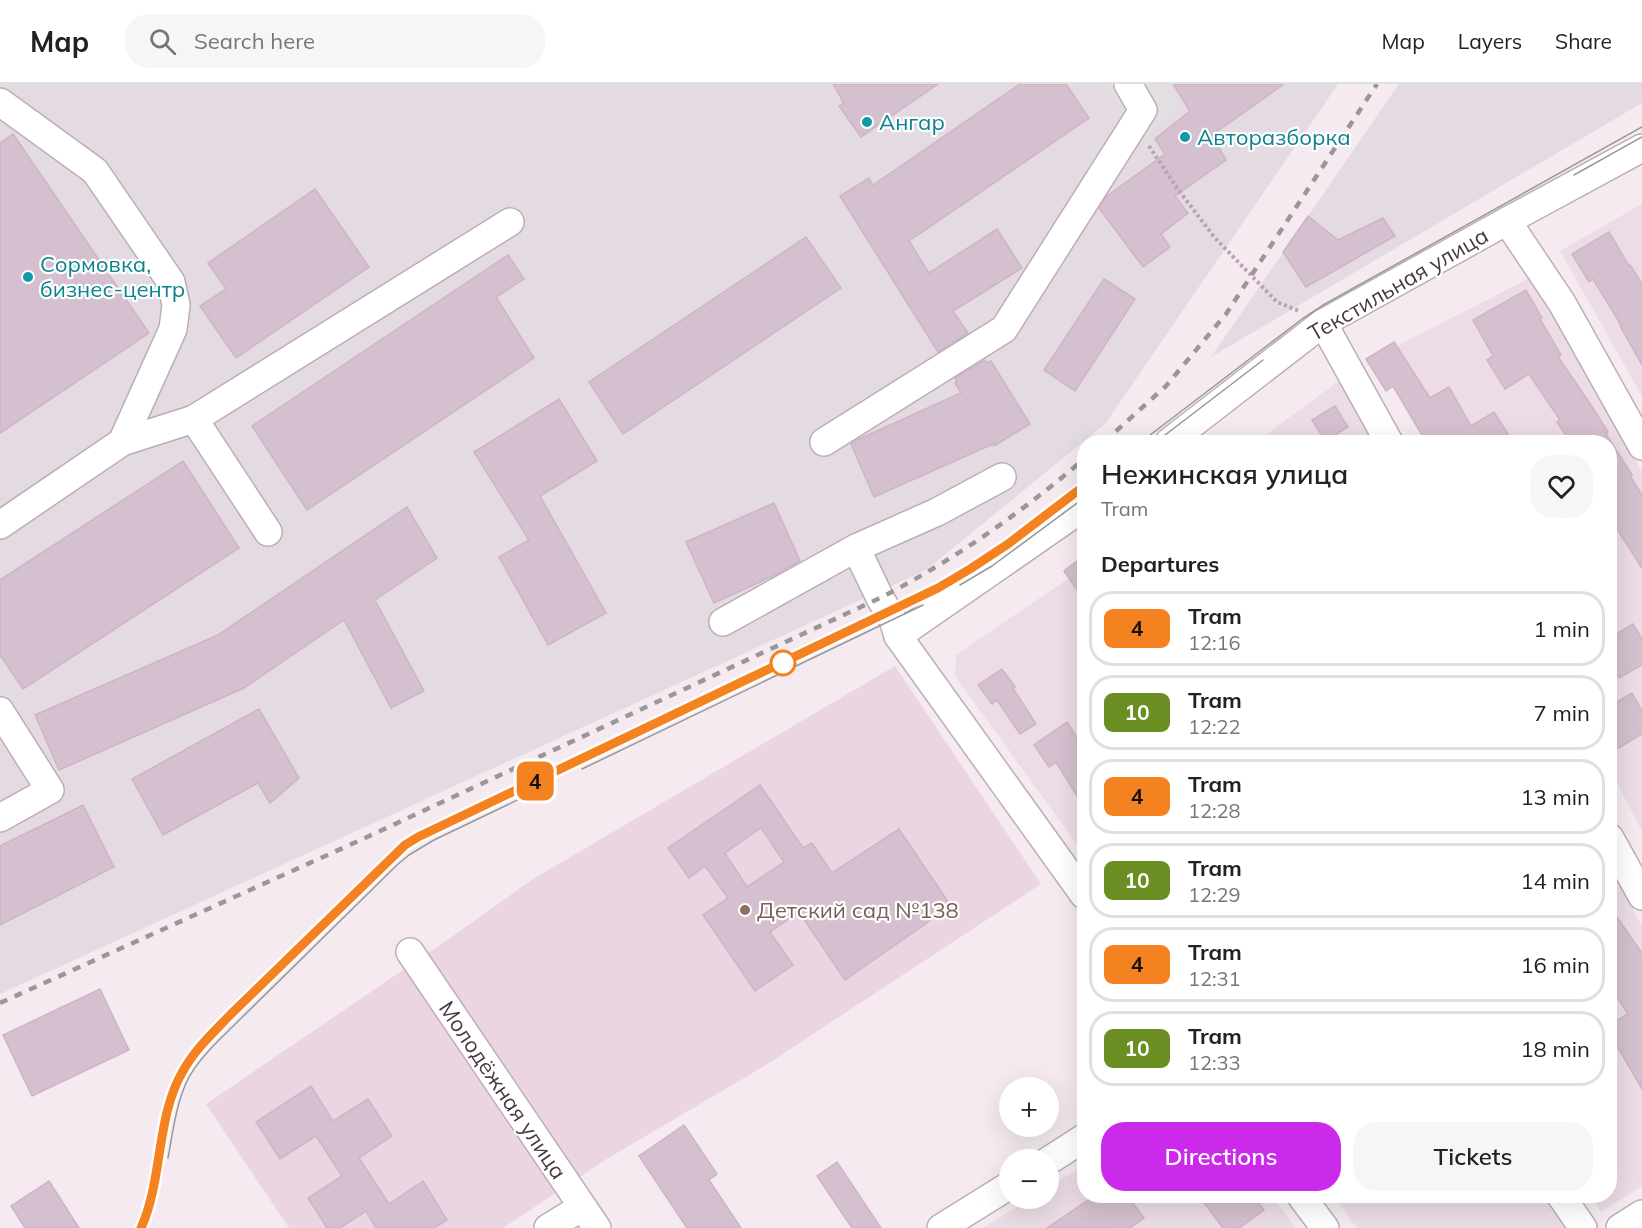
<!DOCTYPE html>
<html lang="en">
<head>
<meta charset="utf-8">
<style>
  :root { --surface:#fff; --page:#f6f6f6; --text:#222; --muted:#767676; --line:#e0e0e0; --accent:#cb2aea }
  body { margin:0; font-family:Mulish,sans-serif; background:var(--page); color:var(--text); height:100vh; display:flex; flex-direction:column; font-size:22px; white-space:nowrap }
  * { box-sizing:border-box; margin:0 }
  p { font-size:20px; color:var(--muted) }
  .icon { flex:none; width:33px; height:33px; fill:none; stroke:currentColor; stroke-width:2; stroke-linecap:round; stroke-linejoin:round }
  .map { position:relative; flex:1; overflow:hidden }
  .panel { position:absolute; left:1077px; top:351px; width:540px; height:768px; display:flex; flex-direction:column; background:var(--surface); border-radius:24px; box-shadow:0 6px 24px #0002 }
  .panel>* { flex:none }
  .badge { padding:0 12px; border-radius:9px; font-size:21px; line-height:39px }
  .buttons { position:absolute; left:999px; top:993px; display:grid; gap:12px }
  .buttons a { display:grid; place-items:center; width:60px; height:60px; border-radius:50%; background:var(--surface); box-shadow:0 6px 24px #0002; font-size:30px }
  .map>.badge { position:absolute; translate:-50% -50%; box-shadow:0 0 0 3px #fff }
  h2 { padding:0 24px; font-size:22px; line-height:54px }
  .round { display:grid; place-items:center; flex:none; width:63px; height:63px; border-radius:24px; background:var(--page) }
  .headline { display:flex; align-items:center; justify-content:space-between; height:102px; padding:0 24px }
  h1 { font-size:28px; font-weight:600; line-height:45px }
  .button { display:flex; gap:12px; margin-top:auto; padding:12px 24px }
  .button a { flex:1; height:69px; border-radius:24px; background:var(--accent); color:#fff; font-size:24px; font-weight:600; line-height:69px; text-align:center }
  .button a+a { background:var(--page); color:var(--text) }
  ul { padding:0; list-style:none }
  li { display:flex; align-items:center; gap:18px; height:75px; margin:0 12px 9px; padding:0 12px; border:3px solid var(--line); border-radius:24px }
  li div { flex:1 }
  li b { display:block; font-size:22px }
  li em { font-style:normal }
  li .badge { min-width:66px; font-weight:700; text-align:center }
  header { display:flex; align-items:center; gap:36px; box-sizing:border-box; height:84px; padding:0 30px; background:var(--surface); border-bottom:2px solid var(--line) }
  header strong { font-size:28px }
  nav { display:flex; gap:33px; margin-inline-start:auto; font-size:21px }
  .search { width:420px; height:54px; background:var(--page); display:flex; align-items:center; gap:15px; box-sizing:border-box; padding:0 21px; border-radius:24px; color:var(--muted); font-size:22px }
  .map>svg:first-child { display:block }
  .residential { fill:#ebdce5 }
  .industrial { fill:#e3dbe1 }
  .education { fill:#ebd5e2 }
  .parking { fill:#e2dee1 }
  .building { fill:#d4c0ce; stroke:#cfb3c7; stroke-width:1.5; fill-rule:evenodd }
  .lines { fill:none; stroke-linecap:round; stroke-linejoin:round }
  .minor-casing { stroke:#beadb9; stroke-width:30 }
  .path { stroke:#bf9fb4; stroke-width:4; stroke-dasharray:3 3; stroke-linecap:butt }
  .minor { stroke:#fff; stroke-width:27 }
  .tram { stroke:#989898; stroke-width:1.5 }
  .rail { stroke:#989898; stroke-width:4.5; stroke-dasharray:8 8; stroke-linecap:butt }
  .line-casing { stroke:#fff; stroke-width:14 }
  .line { stroke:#f58220; stroke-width:9 }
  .culture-dot { fill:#0f9aa8; stroke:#fff; stroke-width:2 }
  .stop-dot { fill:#fff; stroke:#f58220; stroke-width:3 }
  .education-dot { fill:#8d6e63; stroke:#fff; stroke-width:2 }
  .labels { text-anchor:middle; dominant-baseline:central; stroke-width:4.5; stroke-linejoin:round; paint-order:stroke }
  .culture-label { font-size:22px; fill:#0d838f; stroke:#fff; text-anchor:start }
  .street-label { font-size:22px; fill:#473843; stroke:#fff }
  .education-label { font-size:22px; fill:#785e54; stroke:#fff; text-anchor:start }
</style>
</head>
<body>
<header>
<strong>Map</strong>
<div class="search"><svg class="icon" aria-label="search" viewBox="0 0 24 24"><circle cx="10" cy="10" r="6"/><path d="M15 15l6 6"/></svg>Search here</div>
<nav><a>Map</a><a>Layers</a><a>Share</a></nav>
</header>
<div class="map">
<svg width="1642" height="1144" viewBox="0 0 1642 1144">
  <rect width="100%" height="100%" fill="#f4eaf0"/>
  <g class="residential">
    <polygon points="1642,120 1642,312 1560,167"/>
    <polygon points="1532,193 1642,388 1642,747 1610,686 1610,358 1432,358 1383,269"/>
    <polygon points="1343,294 1378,358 1256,358"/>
    <polygon points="1084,484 1084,770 955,592 956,571"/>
    <polygon points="1610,783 1642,842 1642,1102 1601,1128 1590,1112 1610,1112"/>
    <polygon points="1084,1081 1084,1112 1272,1112 1296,1144 982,1144 1030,1115 1048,1114 1049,1103"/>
    <polygon points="1333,1112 1546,1112 1569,1144 1357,1144"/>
  </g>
  <g class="industrial">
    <polygon points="0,0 1338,0 1105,340 926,486 0,910"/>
    <polygon points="1399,0 1642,0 1642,19 1211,273"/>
  </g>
  <polygon class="education" points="895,582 1041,800 766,981 605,1076 503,1144 289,1144 206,1020 453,852 533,795"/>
  <polygon class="parking" points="1103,0 1161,0 1180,22 1144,54"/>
  <g class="building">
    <polygon points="833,0 938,0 861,53 839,22 844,19"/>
    <polygon points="1020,0 1066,0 1089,34 909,157 929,189 997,145 1022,184 953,227 968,249 938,268 840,112 869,94 873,101"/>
    <polygon points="1173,0 1284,0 1212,51 1226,76 1175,112 1188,129 1161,150 1170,163 1143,183 1099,124 1107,112 1165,70 1155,55 1190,27"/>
    <polygon points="13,50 149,249 0,349 0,59"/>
    <polygon points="315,105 369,183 236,274 200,222 226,205 208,179"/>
    <polygon points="1308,132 1338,156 1383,134 1395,152 1306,203 1283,168"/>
    <polygon points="1609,148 1629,182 1630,181 1642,200 1642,281 1620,242 1621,241 1593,195 1589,198 1572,170"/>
    <polygon points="806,153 841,204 623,350 589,298"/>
    <polygon points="508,171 524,195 496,213 534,274 307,426 252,342"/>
    <polygon points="1104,195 1135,215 1075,307 1044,286"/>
    <polygon points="1526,206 1542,234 1540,235 1561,271 1558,273 1589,318 1608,348 1606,350 1632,391 1630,392 1642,411 1642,484 1610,434 1610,358 1570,358 1557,338 1560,336 1529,290 1505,305 1487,276 1493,272 1473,236"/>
    <polygon points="1394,258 1430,314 1449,303 1471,342 1494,328 1513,358 1426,358 1393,302 1386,307 1366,275"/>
    <polygon points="985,276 987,279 991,277 1030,340 994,362 993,360 874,413 851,360 859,355 961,309 955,299 957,298 955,294"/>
    <polygon points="559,315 597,377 540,412 606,529 548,561 499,473 529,456 474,368"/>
    <polygon points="1335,322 1348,343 1325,357 1312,336"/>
    <polygon points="183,377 239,464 23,605 0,571 0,496"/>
    <polygon points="774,419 800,477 773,492 714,519 686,458"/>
    <polygon points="407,423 437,474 375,516 424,607 391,624 344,536 244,604 59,686 35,631 218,551"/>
    <polygon points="1084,472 1084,516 1064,487"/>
    <polygon points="1633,540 1642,555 1642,581 1619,594 1610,577 1610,554"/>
    <polygon points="1002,585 1015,603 1013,604 1036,640 1020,650 997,616 992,620 978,601"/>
    <polygon points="1632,609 1642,627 1642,650 1610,669 1610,622"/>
    <polygon points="259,625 299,694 270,719 258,699 163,751 132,695"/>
    <polygon points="1067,638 1084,664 1084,723 1056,678 1049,683 1034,661"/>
    <path d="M 760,701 L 803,764 L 812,759 L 832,789 L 899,745 L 951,822 L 845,896 L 799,828 L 770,848 L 793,881 L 755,907 L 703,831 L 728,814 L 705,782 L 689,794 L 668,764 ZM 761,744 L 784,778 L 747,803 L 725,769 Z"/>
    <polygon points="83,721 114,783 0,841 0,762"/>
    <polygon points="1610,823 1642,869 1642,1005 1610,950 1610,940 1628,930 1610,902"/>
    <polygon points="100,905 129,966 32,1012 3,951"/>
    <polygon points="311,1002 333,1037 368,1015 392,1052 359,1074 389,1120 423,1097 447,1136 434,1144 376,1144 366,1127 340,1144 327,1144 308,1114 342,1092 316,1052 280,1075 256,1038"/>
    <polygon points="684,1041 717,1090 709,1096 741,1144 687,1144 639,1072"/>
    <polygon points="837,1078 881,1144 852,1144 817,1092"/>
    <polygon points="49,1097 79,1144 25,1144 11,1122"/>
    <polygon points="1094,1112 1128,1112 1144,1134 1130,1144 1047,1144"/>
    <polygon points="1199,1112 1253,1112 1264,1126 1239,1144 1223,1144"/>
  </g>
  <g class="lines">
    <g class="minor-casing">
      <g id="minor">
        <polyline points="0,18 95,87 171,198 176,221 173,245 122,358 0,441"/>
        <polyline points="1507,137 1562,219 1642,362"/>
        <polyline points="1323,239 1389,358"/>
        <polyline points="194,335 268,448"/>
        <polyline points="122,358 194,335 510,138"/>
        <polyline points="824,358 1004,245 1143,26 1128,0"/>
        <polyline points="1169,358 1323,239 1507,137 1642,64"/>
        <polyline points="856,464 880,514 893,536 898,552 1084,811"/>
        <polyline points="723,538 856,464 937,428 1002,393"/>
        <polyline points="898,552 1084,423"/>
        <polyline points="0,627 50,706 0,734"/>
        <polyline points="1610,754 1642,812"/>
        <polyline points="410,868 597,1144"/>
        <polyline points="1048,1077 1084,1054"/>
        <polyline points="1301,1112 1325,1144"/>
        <polyline points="1561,1112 1583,1144"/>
        <polyline points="548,1144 582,1123"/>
        <polyline points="941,1144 1010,1101"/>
        <polyline points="1620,1144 1642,1130"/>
      </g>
    </g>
    <polyline class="path" points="1149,62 1177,104 1215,154 1277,218 1299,227"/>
    <use href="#minor" class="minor"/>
    <g class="tram">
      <polyline points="1574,91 1642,53"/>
      <polyline points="1141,358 1302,235 1325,220 1642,43"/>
      <polyline points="1156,358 1263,276"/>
      <polyline points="960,501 992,482 1084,414"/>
      <polyline points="582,685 923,521"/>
      <path d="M 168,1074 C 173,1048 176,1018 189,993 C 197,979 207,968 218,957 L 397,781 L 409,771 L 434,756 L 555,698"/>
      <path d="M 141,1144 C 149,1127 152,1109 155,1091 C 165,1039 168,1000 204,958 L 377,788 L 396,769 L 418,753 L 938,504 L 971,485 L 1008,461 L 1084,402"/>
    </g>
    <g class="rail">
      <polyline points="1104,358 1166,302 1226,230 1377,0"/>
      <path d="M 0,919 L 365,754 L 880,514 C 954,476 1021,429 1084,375"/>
    </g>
  </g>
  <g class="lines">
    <g class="line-casing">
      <path id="line" d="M 141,1144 C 163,1096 156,1032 183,987 C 195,965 214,948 231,930 L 405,761 L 418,753 L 938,504 L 970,485 L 1008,460 L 1084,402"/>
    </g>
    <use href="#line" class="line"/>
  </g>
  <g class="culture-dot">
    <circle cx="867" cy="38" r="6"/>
    <circle cx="1185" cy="53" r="6"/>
    <circle cx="28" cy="193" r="6"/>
  </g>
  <circle class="stop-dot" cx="783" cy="579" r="12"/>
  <circle class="education-dot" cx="745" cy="826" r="6"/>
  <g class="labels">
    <g class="culture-label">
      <text x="879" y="38">Ангар</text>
      <text x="1197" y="53">Авторазборка</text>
      <text x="40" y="180">Сормовка,<tspan x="40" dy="25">бизнес-центр</tspan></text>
    </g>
    <g class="street-label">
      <text transform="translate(1398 200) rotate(-30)">Текстильная улица</text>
      <text transform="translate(503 1006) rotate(56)">Молодёжная улица</text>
    </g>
    <g class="education-label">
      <text x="757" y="826">Детский сад №138</text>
    </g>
  </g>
</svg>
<div class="buttons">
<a>+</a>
<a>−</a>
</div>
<b class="badge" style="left:535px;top:697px;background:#f58220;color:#111">4</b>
<section class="panel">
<div class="headline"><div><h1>Нежинская улица</h1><p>Tram</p></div><a class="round"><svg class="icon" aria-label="heart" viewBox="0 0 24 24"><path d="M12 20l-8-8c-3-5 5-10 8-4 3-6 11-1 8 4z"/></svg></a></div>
<h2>Departures</h2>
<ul>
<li><span class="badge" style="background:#f58220;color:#111">4</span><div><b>Tram</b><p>12:16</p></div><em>1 min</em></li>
<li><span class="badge" style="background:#6b8e23;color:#fff">10</span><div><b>Tram</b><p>12:22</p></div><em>7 min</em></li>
<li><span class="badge" style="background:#f58220;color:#111">4</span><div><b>Tram</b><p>12:28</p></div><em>13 min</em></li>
<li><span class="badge" style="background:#6b8e23;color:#fff">10</span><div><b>Tram</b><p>12:29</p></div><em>14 min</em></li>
<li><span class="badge" style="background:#f58220;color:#111">4</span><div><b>Tram</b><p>12:31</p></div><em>16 min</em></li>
<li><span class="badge" style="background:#6b8e23;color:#fff">10</span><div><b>Tram</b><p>12:33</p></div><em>18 min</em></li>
</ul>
<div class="button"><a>Directions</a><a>Tickets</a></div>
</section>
</div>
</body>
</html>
